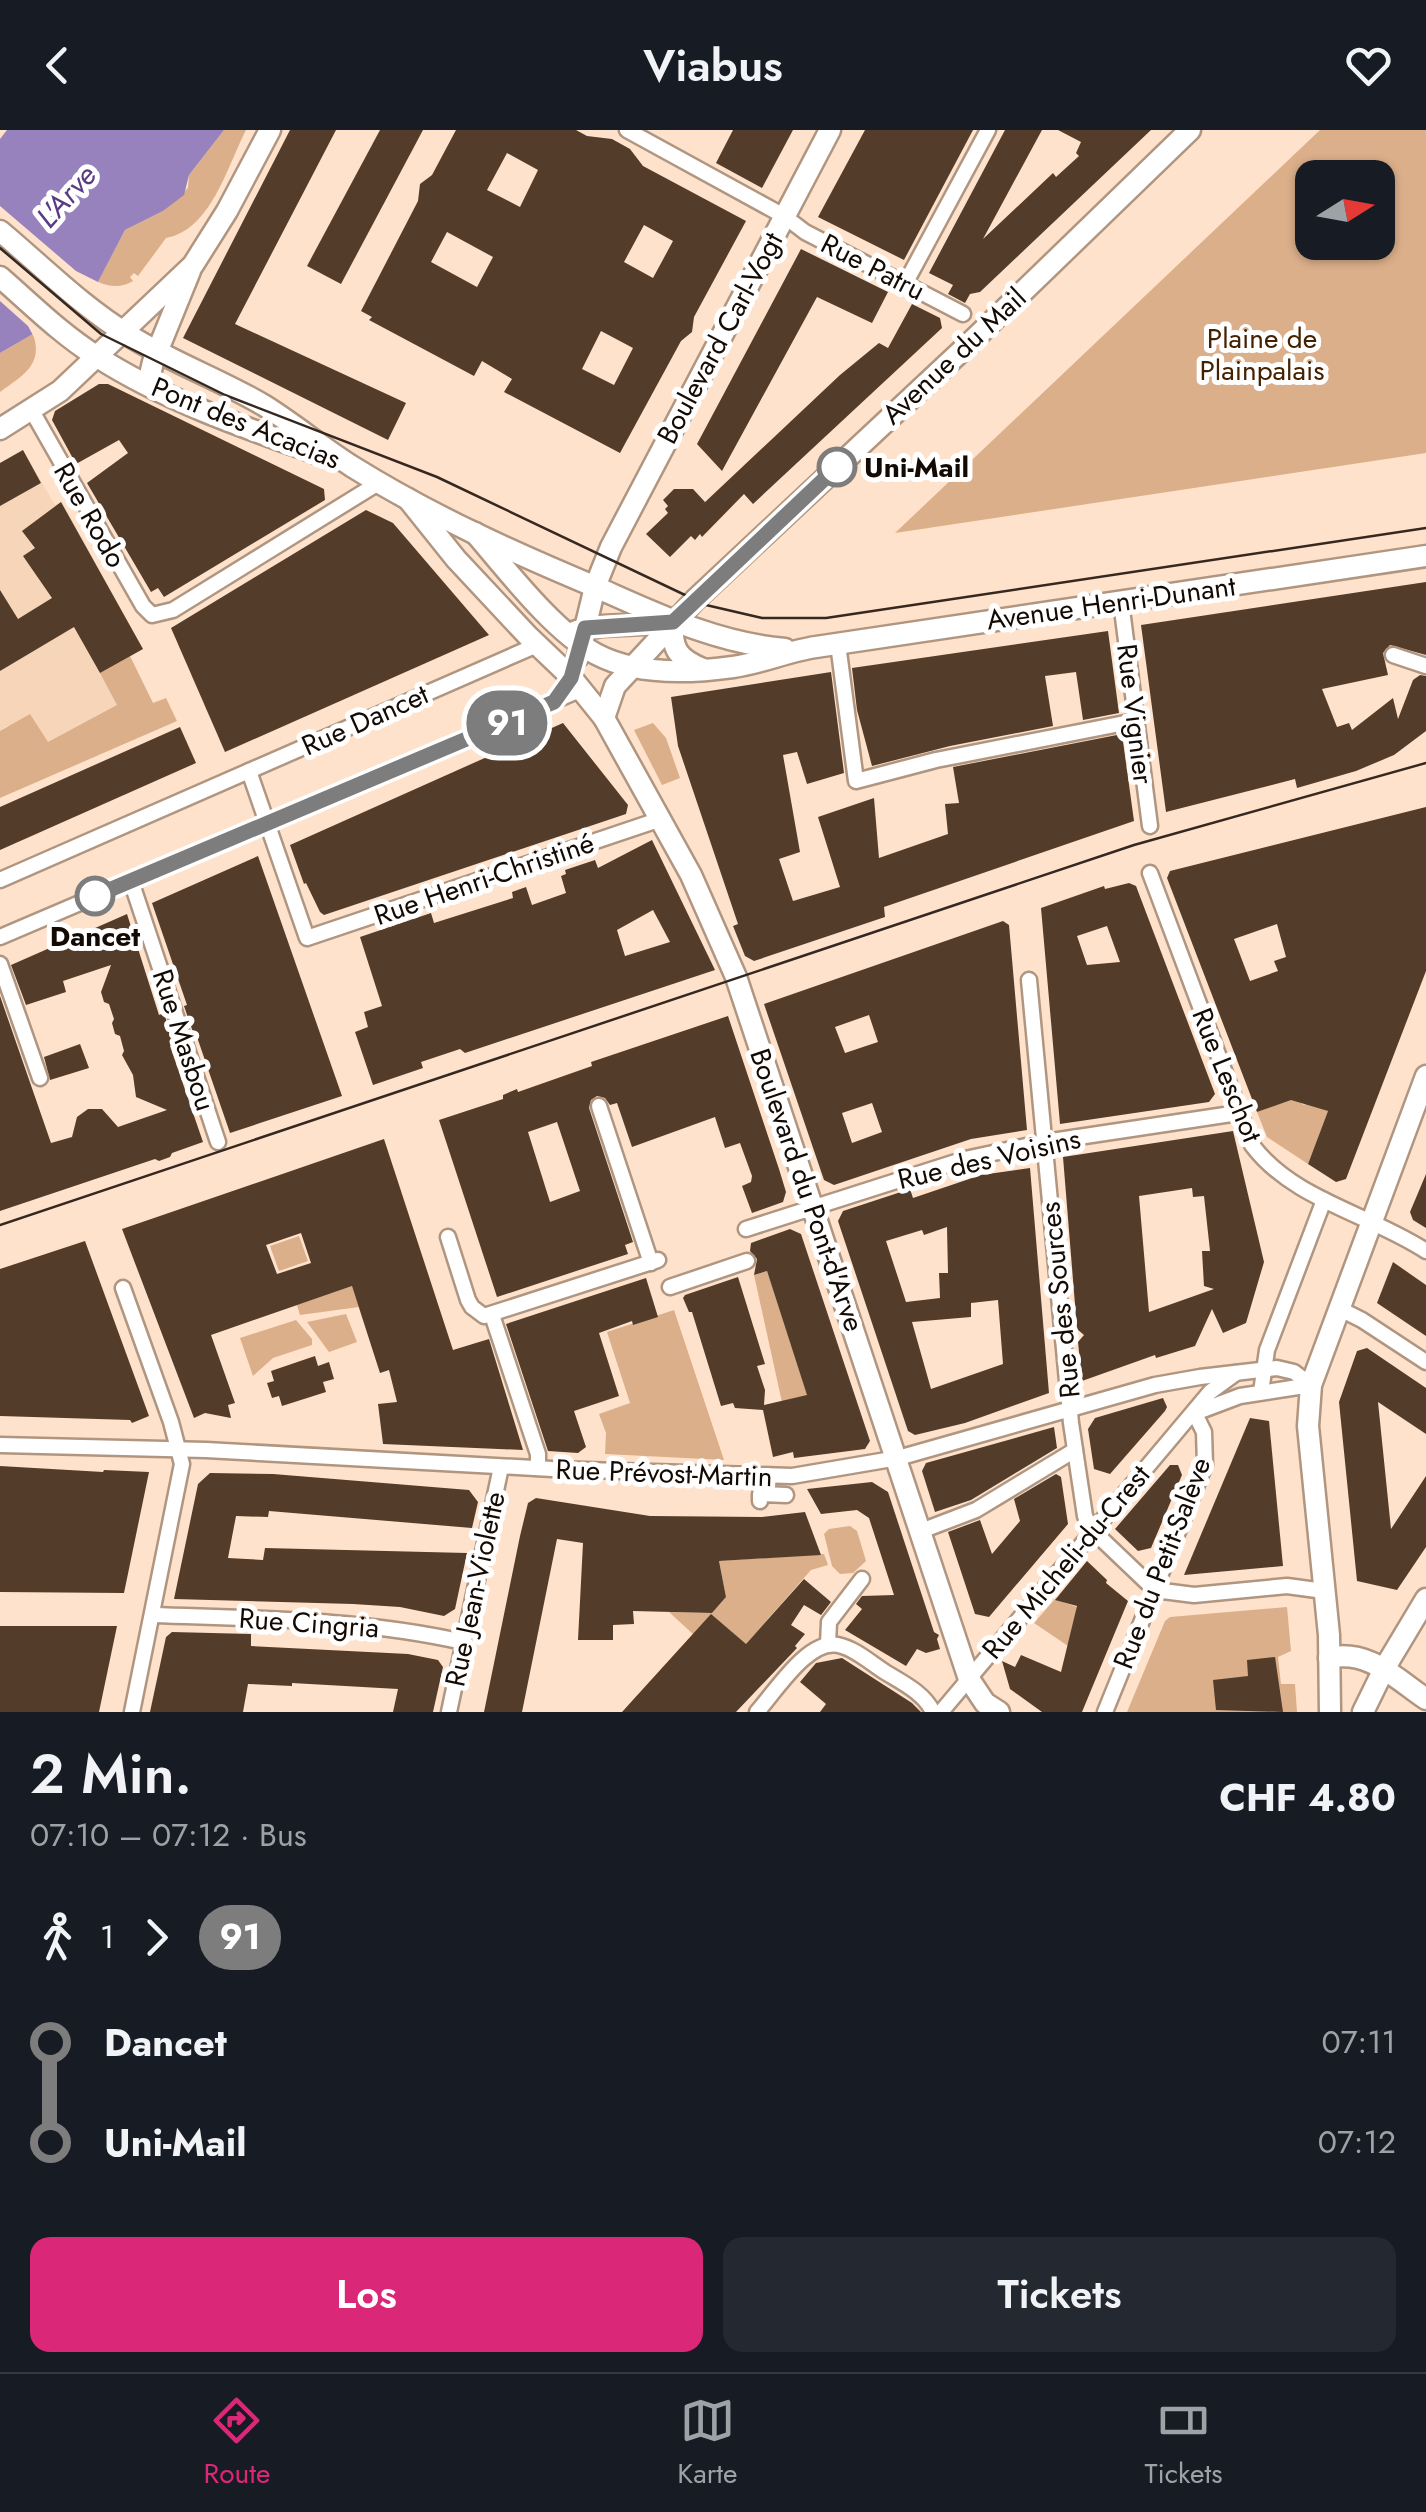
<!DOCTYPE html>
<html lang="de">
<head>
<meta charset="utf-8">
<style>
  :root { --surface:#171b24; --page:#242831; --text:#f1f3f6; --muted:#9ea1a6; --line:#363941; --accent:#db2777 }
  body { margin:0; font-family:Jost,sans-serif; background:var(--page); color:var(--text); height:100vh; display:flex; flex-direction:column; font-size:38px; white-space:nowrap }
  * { box-sizing:border-box; margin:0 }
  p { font-size:32px; color:var(--muted) }
  .icon { flex:none; width:55px; height:55px; fill:none; stroke:currentColor; stroke-width:2; stroke-linecap:round; stroke-linejoin:round }
  .map { position:relative; height:1582px; overflow:hidden }
  .panel { display:flex; flex-direction:column; background:var(--surface); flex:1 }
  .panel>* { flex:none }
  .badge { padding:0 20px; border-radius:32px; font-size:35px; line-height:65px }
  .needle { width:65px; rotate:79deg }
  .fabs { position:absolute; left:1295px; top:30px; display:grid; gap:20px }
  .fabs a { display:grid; place-items:center; width:100px; height:100px; border-radius:20px; background:var(--surface); box-shadow:0 2px 8px #0004; font-size:50px }
  .map>.badge { position:absolute; translate:-50% -50%; box-shadow:0 0 0 5px #fff }
  .legs { display:flex; align-items:center; gap:15px; height:110px; padding:0 30px; font-size:32px }
  .legs p { margin-inline-start:auto }
  .head { display:flex; align-items:center; justify-content:space-between; height:170px; padding:0 30px }
  h1 { font-size:55px; font-weight:600; line-height:75px }
  .primary-button { display:flex; gap:20px; margin-top:auto; padding:20px 30px }
  .primary-button a { flex:1; height:115px; border-radius:20px; background:var(--accent); color:#fff; font-size:40px; font-weight:600; line-height:115px; text-align:center }
  .primary-button a+a { background:var(--page); color:var(--text) }
  ul { padding:0 30px; list-style:none }
  li { display:flex; align-items:center; gap:35px; height:100px; font-size:38px }
  li i { display:grid; place-items:center; width:15px; height:100%; margin:0 12px; background:currentColor }
  li i::after { content:''; width:25px; height:25px; margin:-12px; border:8px solid; border-radius:50%; background:var(--surface) }
  li p { margin-inline-start:auto }
  li:first-child i { background:linear-gradient(#0000 50%,currentColor 0) }
  li:last-child i { background:linear-gradient(currentColor 50%,#0000 0) }
  header { display:flex; justify-content:space-between; align-items:center; height:130px; padding:0 30px; background:var(--surface); font-size:45px; font-weight:600 }
  .tab-bar { display:flex; justify-content:space-around; align-items:center; height:140px; border-top:2px solid var(--line); background:var(--surface); font-size:28px; color:var(--muted) }
  .tab-bar a { display:grid; justify-items:center; gap:5px }
  .tab-bar .active { color:var(--accent) }
  .map>svg:first-child { display:block }
  .built { fill:#f6d5b8 }
  .green { fill:#dbaf8a; fill-rule:evenodd }
  .water { fill:#9882bd }
  .pier { fill:#ffe2cb }
  .building { fill:#533d2a; fill-rule:evenodd }
  .lines { fill:none; stroke-linecap:round; stroke-linejoin:round }
  .street-casing { stroke:#b09680; stroke-width:19 }
  .secondary-casing { stroke:#b09680; stroke-width:25 }
  .street { stroke:#fff; stroke-width:14 }
  .secondary { stroke:#fff; stroke-width:20 }
  .tram { stroke:#342820; stroke-width:2.5 }
  .line-1-casing { stroke:#fff; stroke-width:22 }
  .line-1 { stroke:#7d7d7d; stroke-width:15 }
  .stop-1-dot { fill:#fff; stroke:#7d7d7d; stroke-width:5 }
  .labels { text-anchor:middle; dominant-baseline:central; stroke-width:10; stroke-linejoin:round; paint-order:stroke }
  .street-label { font-size:28px; fill:#130a04; stroke:#fff }
  .park-label { font-size:28px; fill:#420; stroke:#fff }
  .stop-label { font-size:28px; font-weight:bold; fill:#130a04; stroke:#fff; text-anchor:start }
  .water-label { font-size:30px; font-style:italic; fill:#5a3c84; stroke:#fff }
</style>
</head>
<body>
<header><svg class="icon" aria-label="back" viewBox="0 0 24 24"><path d="M15 5l-7 7 7 7"/></svg>Viabus<svg class="icon" aria-label="heart" viewBox="0 0 24 24"><path d="M12 20l-8-8c-3-5 5-10 8-4 3-6 11-1 8 4z"/></svg></header>
<div class="map">
<svg width="1426" height="1582" viewBox="0 0 1426 1582">
  <rect width="100%" height="100%" fill="#ffe2cb"/>
  <polygon class="built" points="23,320 55,375 62,372 143,519 101,543 118,575 48,612 7,596 0,601 0,333"/>
  <g class="green">
    <path d="M 224,0 L 246,0 C 227,37 211,100 166,108 L 138,146 L 134,143 L 130,147 L 133,151 C 122,158 110,157 98,152 L 125,100 L 163,81 L 188,58 L 189,45 Z"/>
    <path d="M 1320,0 L 1426,0 L 1426,323 L 895,403 ZM 1312,48 L 1378,48 L 1378,112 L 1312,112 Z"/>
    <path d="M 33,204 C 44,235 22,246 0,262 L 0,223 Z"/>
    <polygon points="130,526 153,573 166,568 177,591 0,668 0,601 30,584 48,612 117,575 100,543"/>
    <polygon points="653,593 666,608 680,648 662,655 634,600"/>
    <polygon points="1294,968 1304,975 1307,973 1328,981 1308,1034 1267,1007 1257,982"/>
    <polygon points="299,1106 308,1131 279,1141 270,1116"/>
    <polygon points="767,1141 813,1282 787,1295 754,1145"/>
    <polygon points="352,1156 359,1177 300,1185 297,1175"/>
    <polygon points="674,1180 724,1330 605,1324 606,1303 599,1284 630,1273 607,1202"/>
    <polygon points="346,1184 357,1212 329,1222 307,1192"/>
    <polygon points="296,1190 312,1209 312,1215 273,1228 253,1246 240,1208"/>
    <polygon points="850,1396 857,1401 866,1431 853,1443 840,1444 832,1436 824,1404 829,1399"/>
    <polygon points="824,1424 828,1435 811,1440 739,1522 694,1505 669,1482 712,1483 726,1467 719,1431"/>
    <polygon points="1055,1469 1077,1477 1068,1516 1034,1493"/>
    <polygon points="1287,1477 1291,1521 1278,1527 1281,1554 1295,1554 1297,1582 1127,1582 1165,1491 1170,1487"/>
  </g>
  <polygon class="water" points="7,0 224,0 189,45 184,65 163,81 125,100 98,152 33,204 0,223 0,9"/>
  <polygon class="pier" points="0,76 76,141 102,154 35,209 28,196 0,171"/>
  <g class="building">
    <polygon points="290,0 336,0 235,194 406,273 388,310 183,208"/>
    <polygon points="380,0 423,0 341,154 307,136"/>
    <path d="M 456,0 L 576,0 L 587,6 L 612,9 L 630,19 L 643,36 L 746,91 L 694,187 L 692,202 L 681,211 L 620,323 L 504,262 L 512,249 L 482,231 L 474,246 L 369,190 L 372,187 L 361,181 L 418,71 L 420,54 L 432,45 ZM 507,23 L 538,40 L 520,77 L 487,60 ZM 644,95 L 673,111 L 653,148 L 624,132 ZM 447,102 L 493,127 L 477,157 L 431,132 ZM 601,201 L 633,218 L 614,255 L 582,239 Z"/>
    <polygon points="733,0 793,0 762,58 716,33"/>
    <polygon points="865,0 973,0 904,130 818,87"/>
    <polygon points="1005,0 1042,0 983,109 1053,43 1056,47 1079,26 1076,23 1081,12 1058,0 1151,0 980,162 970,164 965,173 948,164 953,155 929,143"/>
    <polygon points="801,119 888,162 872,193 817,167 722,341 697,314"/>
    <polygon points="912,174 940,188 942,198 753,374 744,364 702,407 700,404 695,410 691,406 670,427 646,404 668,383 665,379 668,376 663,370 674,359 693,359 705,372 703,374 840,245 879,213 888,218"/>
    <polygon points="99,254 108,254 324,359 325,370 164,467 158,458 151,462 87,353 128,323 119,310 76,334 52,290 55,281"/>
    <polygon points="23,320 41,353 0,376 0,333"/>
    <polygon points="61,372 143,519 100,543 74,497 0,541 0,460 18,489 52,468 23,426 35,418 22,401"/>
    <polygon points="366,380 393,393 489,505 225,622 171,498"/>
    <polygon points="1426,452 1426,525 1390,515 1383,523 1388,545 1322,559 1337,597 1349,593 1352,600 1393,568 1398,589 1413,550 1420,545 1426,546 1426,601 1394,625 1356,641 1297,658 1295,649 1166,682 1141,495"/>
    <polygon points="1108,501 1119,583 1083,590 1076,542 1045,546 1053,596 950,616 872,636 857,580 852,538"/>
    <polygon points="831,542 844,643 807,654 797,622 783,625 800,722 779,729 793,771 840,757 818,687 874,668 879,728 948,704 945,674 959,673 953,637 1122,604 1134,691 884,777 885,787 754,831 745,826 733,796 738,794 678,616 671,567"/>
    <polygon points="563,593 628,675 626,684 324,785 320,782 306,753 304,754 290,715"/>
    <polygon points="180,597 196,633 0,720 0,677"/>
    <path d="M 1426,677 L 1426,841 L 1346,1049 L 1336,1052 L 1308,1034 L 1328,981 L 1291,970 L 1257,982 L 1167,748 L 1170,741 ZM 1277,794 L 1286,827 L 1274,831 L 1278,841 L 1250,851 L 1234,809 Z"/>
    <path d="M 652,710 L 715,840 L 465,923 L 460,919 L 421,932 L 423,938 L 373,955 L 355,902 L 368,897 L 364,882 L 382,876 L 360,807 L 431,783 L 434,793 L 513,768 L 512,762 L 526,757 L 532,775 L 566,763 L 561,746 L 566,744 L 565,740 L 595,730 L 598,738 ZM 653,780 L 670,812 L 625,826 L 617,800 Z"/>
    <polygon points="258,726 342,966 230,1003 197,907 195,908 184,876 187,875 152,773"/>
    <path d="M 1129,753 L 1136,756 L 1215,964 L 1209,972 L 1060,994 L 1041,778 L 1104,756 L 1105,759 ZM 1107,796 L 1120,832 L 1087,835 L 1077,806 Z"/>
    <polygon points="127,784 159,885 164,883 174,915 170,916 203,1012 172,1023 170,1027 159,1031 155,1029 0,1081 0,866 51,1013 72,1007 77,987 88,979 102,979 118,997 167,980 136,967 133,945 122,925 124,921 120,906 115,904 112,893 114,889 109,874 104,872 101,862 111,835 63,851 66,862 26,875 11,835"/>
    <path d="M 1003,791 L 1009,795 L 1027,1000 L 971,1009 L 834,1055 L 824,1050 L 764,874 ZM 869,885 L 878,912 L 845,923 L 835,897 ZM 872,973 L 882,1002 L 852,1013 L 842,983 Z"/>
    <path d="M 728,886 L 779,1039 L 786,1062 L 783,1072 L 752,1083 L 742,1056 L 751,1052 L 752,1046 L 740,1013 L 725,1018 L 715,987 L 632,1017 L 617,973 L 610,975 L 605,968 L 597,966 L 591,970 L 589,978 L 633,1112 L 625,1115 L 628,1124 L 497,1167 L 439,990 L 503,969 L 503,965 L 517,959 L 518,962 L 592,936 L 591,932 ZM 557,992 L 580,1061 L 550,1072 L 528,1002 Z"/>
    <polygon points="80,914 89,938 50,950 44,927"/>
    <path d="M 1233,1001 L 1264,1132 L 1246,1193 L 1223,1203 L 1212,1179 L 1195,1216 L 1156,1228 L 1155,1225 L 1082,1251 L 1078,1212 L 1084,1205 L 1077,1199 L 1063,1027 ZM 1192,1058 L 1193,1067 L 1204,1066 L 1210,1121 L 1202,1121 L 1204,1156 L 1214,1159 L 1149,1182 L 1139,1066 Z"/>
    <path d="M 384,1009 L 453,1220 L 489,1209 L 523,1320 L 383,1314 L 378,1274 L 397,1272 L 389,1240 L 380,1243 L 352,1156 L 211,1205 L 235,1273 L 228,1275 L 231,1288 L 205,1283 L 194,1288 L 122,1099 ZM 301,1103 L 311,1133 L 277,1144 L 266,1115 Z"/>
    <path d="M 1030,1038 L 1049,1263 L 965,1293 L 915,1305 L 908,1301 L 838,1091 L 843,1081 L 910,1059 L 913,1068 L 981,1045 ZM 947,1097 L 948,1143 L 939,1143 L 940,1168 L 906,1172 L 886,1111 L 922,1100 L 924,1105 ZM 998,1170 L 1003,1234 L 931,1259 L 912,1192 L 971,1187 L 971,1173 Z"/>
    <polygon points="1426,1044 1426,1098 1413,1090 1410,1082"/>
    <polygon points="790,1099 801,1104 870,1311 865,1319 794,1328 793,1322 773,1327 763,1280 735,1278 733,1273 721,1276 692,1182 689,1182 683,1168 685,1165 738,1147 765,1234 757,1236 765,1260 764,1275 807,1265 767,1141 754,1145 757,1129 750,1121 751,1113"/>
    <polygon points="85,1111 149,1286 132,1293 130,1290 0,1286 0,1139"/>
    <polygon points="1393,1132 1426,1155 1426,1206 1377,1173"/>
    <polygon points="646,1148 658,1187 633,1195 632,1191 599,1203 619,1266 574,1281 586,1317 578,1323 548,1321 506,1194"/>
    <polygon points="1367,1218 1426,1258 1426,1304 1378,1272 1391,1399 1426,1346 1426,1417 1397,1460 1357,1451 1339,1272 1357,1221"/>
    <polygon points="315,1226 318,1236 329,1232 334,1249 323,1252 326,1262 282,1276 279,1266 272,1268 267,1253 274,1251 271,1241"/>
    <polygon points="1163,1268 1167,1277 1165,1281 1110,1344 1094,1339 1088,1299 1095,1288"/>
    <polygon points="1250,1288 1269,1291 1283,1436 1184,1445"/>
    <polygon points="1054,1297 1057,1318 971,1370 935,1382 922,1341 926,1333"/>
    <polygon points="1170,1335 1178,1335 1182,1345 1151,1418 1138,1421 1115,1399"/>
    <polygon points="0,1336 103,1342 104,1340 149,1342 124,1463 0,1462"/>
    <polygon points="210,1343 273,1344 469,1360 478,1372 472,1398 269,1381 268,1387 236,1386 228,1428 263,1430 265,1418 467,1423 455,1479 444,1486 400,1477 353,1474 174,1469 198,1354"/>
    <polygon points="1056,1344 1061,1347 1068,1394 989,1487 975,1484 948,1402 980,1390 992,1424 1020,1391 1014,1369"/>
    <polygon points="872,1352 888,1362 934,1502 939,1505 937,1509 940,1519 926,1523 917,1519 906,1536 845,1500 862,1479 856,1474 862,1466 894,1465 869,1388 857,1380 821,1384 807,1359"/>
    <polygon points="536,1368 650,1386 762,1387 805,1382 821,1425 719,1431 726,1467 712,1483 633,1481 634,1494 613,1495 613,1510 578,1510 583,1413 557,1409 522,1582 484,1582 520,1406 528,1373"/>
    <polygon points="1087,1431 1107,1450 1106,1453 1128,1471 1082,1582 1042,1582 1010,1559 1002,1531 1015,1537 1021,1525 1061,1542 1077,1476 1055,1470"/>
    <polygon points="804,1449 831,1472 821,1485 804,1475 791,1495 805,1504 795,1516 797,1518 736,1582 622,1582 711,1484 746,1514"/>
    <polygon points="0,1496 117,1496 99,1582 0,1582"/>
    <polygon points="172,1502 251,1504 251,1516 408,1524 438,1530 443,1537 433,1582 393,1582 398,1559 292,1553 292,1556 248,1554 243,1582 150,1582 166,1507"/>
    <polygon points="1275,1527 1283,1582 1216,1580 1213,1550 1248,1546 1247,1530"/>
    <polygon points="842,1528 912,1573 921,1582 820,1582 826,1574 800,1552 816,1533"/>
  </g>
  <g class="lines">
    <g class="street-casing">
      <g id="street">
        <polyline points="627,0 784,86 805,102 963,184"/>
        <polyline points="905,154 988,0"/>
        <polyline points="32,281 143,476 152,485 173,480 380,352"/>
        <polyline points="1121,472 1150,696"/>
        <polyline points="838,514 856,651 936,630 1135,591"/>
        <polyline points="1393,525 1426,536"/>
        <polyline points="249,641 307,808 661,689"/>
        <path d="M 1150,743 L 1252,1015 C 1293,1070 1370,1084 1426,1121"/>
        <polyline points="0,750 537,515"/>
        <polyline points="131,751 218,1012"/>
        <polyline points="0,807 582,559"/>
        <polyline points="0,834 40,948"/>
        <polyline points="1029,850 1071,1293 1085,1386 1091,1399 1155,1460 1194,1465 1287,1456 1324,1461"/>
        <polyline points="599,976 651,1133"/>
        <polyline points="746,1099 965,1029 1045,1012 1238,983"/>
        <polyline points="448,1107 468,1170 472,1177 484,1186 658,1130"/>
        <polyline points="670,1157 747,1131"/>
        <polyline points="123,1158 171,1292 182,1334 132,1582"/>
        <polyline points="1338,1178 1362,1190 1426,1232"/>
        <polyline points="492,1185 538,1324 538,1338"/>
        <polyline points="1261,1262 1267,1220 1324,1070"/>
        <polyline points="1195,1283 1240,1266 1311,1255"/>
        <polyline points="0,1315 206,1320 552,1339 792,1346 898,1328 1155,1255 1200,1247 1277,1238 1294,1242 1311,1255"/>
        <polyline points="760,1371 760,1364 786,1365"/>
        <polyline points="921,1401 976,1380 1075,1320"/>
        <path d="M 154,1485 C 258,1489 361,1489 463,1512"/>
        <polyline points="828,1514 829,1492 862,1449"/>
        <polyline points="449,1582 501,1337"/>
        <path d="M 757,1582 C 776,1561 808,1509 838,1515 C 854,1518 871,1533 885,1542 C 903,1553 924,1563 933,1582"/>
        <polyline points="941,1582 1210,1262 1236,1243"/>
        <polyline points="1105,1582 1205,1335 1204,1302 1195,1284"/>
      </g>
    </g>
    <g class="secondary-casing">
      <g id="secondary">
        <path d="M 0,101 C 43,137 82,177 130,206 C 173,233 222,250 265,276 C 295,295 323,318 353,337 C 430,385 514,423 598,458 C 659,485 717,513 785,519"/>
        <path d="M 0,147 C 31,174 61,204 96,226 C 167,272 251,300 331,328"/>
        <polyline points="148,254 153,232 190,141"/>
        <polyline points="0,299 60,261 193,135 227,81 270,0"/>
        <polyline points="408,369 456,429 528,506 571,547 604,588 691,745 736,847 969,1549 985,1573 999,1582"/>
        <path d="M 475,403 C 506,439 554,502 596,524 C 635,545 690,543 733,537 C 762,533 788,521 816,517 L 1426,426"/>
        <path d="M 673,492 C 671,519 678,529 703,539"/>
        <polyline points="576,501 602,496 666,493"/>
        <polyline points="578,527 595,457 611,417 830,0"/>
        <polyline points="604,588 615,556 695,470 972,211 1190,0"/>
        <path d="M 1329,1528 C 1368,1519 1395,1548 1426,1569"/>
        <polyline points="1330,1582 1329,1505 1308,1296 1311,1255 1426,946"/>
        <polyline points="1363,1582 1384,1539 1426,1469"/>
      </g>
    </g>
    <use href="#street" class="street"/>
    <use href="#secondary" class="secondary"/>
    <g class="tram">
      <polyline points="0,118 101,204 225,265 437,347 706,475 762,488 826,488 1426,398"/>
      <polyline points="0,1095 1134,715 1426,633"/>
    </g>
  </g>
  <g class="lines">
    <g class="line-1-casing">
      <polyline id="line-1" points="95,766 554,572 571,548 585,498 673,492 837,337"/>
    </g>
    <use href="#line-1" class="line-1"/>
  </g>
  <g class="stop-1-dot">
    <circle cx="837" cy="337" r="18"/>
    <circle cx="95" cy="766" r="18"/>
  </g>
  <g class="labels">
    <g class="street-label">
      <text transform="translate(873 137) rotate(27)">Rue Patru</text>
      <text transform="translate(720 208) rotate(-62)">Boulevard Carl-Vogt</text>
      <text transform="translate(954 226) rotate(-43)">Avenue du Mail</text>
      <text transform="translate(246 293) rotate(22)">Pont des Acacias</text>
      <text transform="translate(90 385) rotate(60)">Rue Rodo</text>
      <text transform="translate(1111 473) rotate(-8)">Avenue Henri-Dunant</text>
      <text transform="translate(1135 584) rotate(83)">Rue Vignier</text>
      <text transform="translate(365 590) rotate(-24)">Rue Dancet</text>
      <text transform="translate(484 749) rotate(-19)">Rue Henri-Christiné</text>
      <text transform="translate(184 910) rotate(72)">Rue Masbou</text>
      <text transform="translate(1227 945) rotate(68)">Rue Leschot</text>
      <text transform="translate(989 1029) rotate(-13)">Rue des Voisins</text>
      <text transform="translate(807 1060) rotate(71)">Boulevard du Pont-d'Arve</text>
      <text transform="translate(1060 1170) rotate(-96)">Rue des Sources</text>
      <text transform="translate(664 1343) rotate(2)">Rue Prévost-Martin</text>
      <text transform="translate(1066 1432) rotate(-50)">Rue Micheli-du-Crest</text>
      <text transform="translate(1162 1433) rotate(-69)">Rue du Petit-Salève</text>
      <text transform="translate(475 1459) rotate(-78)">Rue Jean-Violette</text>
      <text transform="translate(309 1493) rotate(4)">Rue Cingria</text>
    </g>
    <g class="park-label">
      <text x="1262" y="208">Plaine de<tspan x="1262" dy="32">Plainpalais</tspan></text>
    </g>
    <g class="stop-label">
      <text x="864" y="337">Uni-Mail</text>
      <text x="95" y="806" text-anchor="middle">Dancet</text>
    </g>
    <g class="water-label">
      <text transform="translate(66 66) rotate(-48)">L'Arve</text>
    </g>
  </g>
</svg>
<div class="fabs">
<a><svg class="needle" viewBox="-14 -14 28 28"><path d="M0-13l5 13h-10z" fill="#e53935"/><path d="M0 13l5-13h-10z" fill="#9ea1a6"/></svg></a>
</div>
<b class="badge" style="left:507px;top:593px;background:#7d7d7d;color:#fff">91</b>
</div>
<section class="panel">
<div class="head"><div><h1>2 Min.</h1><p>07:10 – 07:12 · Bus</p></div><b>CHF 4.80</b></div>
<div class="legs"><svg class="icon" aria-label="walk" viewBox="0 0 24 24"><circle cx="13" cy="4" r="2"/><path d="M13 8l-2 6 4 7M11 14l-3 7M7 12l3-4h3l4 4"/></svg>1<svg class="icon" aria-label="forward" viewBox="0 0 24 24"><path d="M9 5l7 7-7 7"/></svg><b class="badge" style="background:#7d7d7d;color:#fff">91</b></div>
<ul>
<li><i style="color:#7d7d7d"></i><b>Dancet</b><p>07:11</p></li>
<li><i style="color:#7d7d7d"></i><b>Uni-Mail</b><p>07:12</p></li>
</ul>
<div class="primary-button"><a>Los</a><a>Tickets</a></div>
</section>
<nav class="tab-bar">
<a class="active"><svg class="icon" aria-label="directions" viewBox="0 0 24 24"><path d="M12 3l9 9-9 9-9-9zM9 14v-3h6M13 9l2 2-2 2"/></svg>Route</a>
<a><svg class="icon" aria-label="map" viewBox="0 0 24 24"><path d="M3 6l6-2 6 2 6-2v14l-6 2-6-2-6 2zM9 4v14M15 6v14"/></svg>Karte</a>
<a><svg class="icon" aria-label="tickets" viewBox="0 0 24 24"><path d="M3 7h18v10H3zM15 7v10"/></svg>Tickets</a>
</nav>
</body>
</html>
